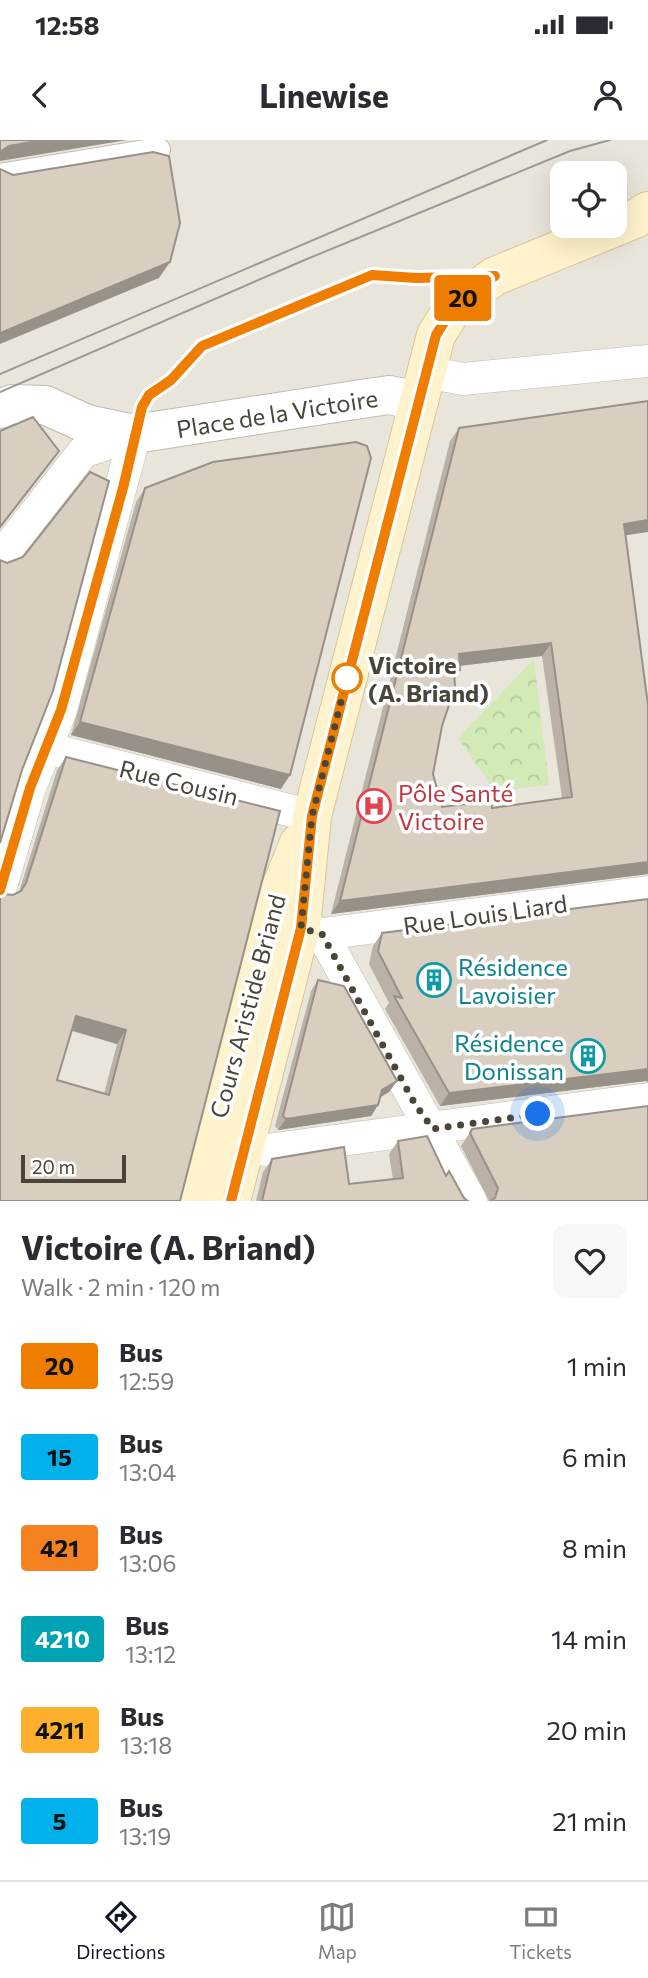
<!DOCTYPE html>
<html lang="en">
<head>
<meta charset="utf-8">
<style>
  :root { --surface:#fff; --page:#f7f7f7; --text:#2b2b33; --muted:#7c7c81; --line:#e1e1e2; --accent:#111827 }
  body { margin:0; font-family:Commissioner,sans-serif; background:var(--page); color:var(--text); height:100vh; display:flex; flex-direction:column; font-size:26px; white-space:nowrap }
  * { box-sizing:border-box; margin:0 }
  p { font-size:23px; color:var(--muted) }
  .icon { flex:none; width:38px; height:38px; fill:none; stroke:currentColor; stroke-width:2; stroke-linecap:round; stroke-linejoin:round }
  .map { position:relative; height:1061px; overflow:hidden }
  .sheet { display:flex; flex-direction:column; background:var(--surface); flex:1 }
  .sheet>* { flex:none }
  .badge { padding:0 14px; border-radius:5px; font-size:24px; line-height:46px }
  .fabs { position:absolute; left:550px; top:21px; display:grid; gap:14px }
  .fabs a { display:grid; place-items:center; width:77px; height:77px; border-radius:14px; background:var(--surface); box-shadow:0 7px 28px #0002; font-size:35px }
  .scale { position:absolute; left:21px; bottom:18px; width:105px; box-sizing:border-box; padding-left:7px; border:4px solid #4b4439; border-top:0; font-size:19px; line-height:24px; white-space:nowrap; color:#4b4439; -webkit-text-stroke:5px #fff; paint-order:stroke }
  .you { position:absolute; width:35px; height:35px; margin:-18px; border:5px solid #fff; border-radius:50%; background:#1a73e8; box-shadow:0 0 0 10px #1a73e833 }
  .map>.badge { position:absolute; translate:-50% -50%; box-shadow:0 0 0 4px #fff }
  .round { display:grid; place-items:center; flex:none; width:74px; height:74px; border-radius:14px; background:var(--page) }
  .head { display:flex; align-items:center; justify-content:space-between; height:119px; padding:0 21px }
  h1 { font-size:33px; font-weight:700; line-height:52px }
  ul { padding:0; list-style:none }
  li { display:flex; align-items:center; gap:21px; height:91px; padding:0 21px }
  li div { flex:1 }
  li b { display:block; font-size:26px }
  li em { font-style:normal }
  li .badge { min-width:77px; font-weight:700; text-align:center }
  .status { display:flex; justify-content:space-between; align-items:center; height:49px; padding:0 35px; background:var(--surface); direction:ltr }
  .status svg { height:19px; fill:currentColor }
  header { display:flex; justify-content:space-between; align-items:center; height:91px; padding:0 21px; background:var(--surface); font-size:32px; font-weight:700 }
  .tab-bar { display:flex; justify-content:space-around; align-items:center; height:98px; border-top:2px solid var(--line); background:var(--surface); font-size:19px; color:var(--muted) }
  .tab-bar a { display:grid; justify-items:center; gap:4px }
  .tab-bar .selected { color:var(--accent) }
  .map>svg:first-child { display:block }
  .residential { fill:#eae5da; fill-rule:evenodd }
  .park { fill:url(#park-crowns) }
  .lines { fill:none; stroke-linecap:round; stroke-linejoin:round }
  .pedestrian-casing { stroke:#c2bbae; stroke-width:26 }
  .minor-casing { stroke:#c2bbae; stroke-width:33 }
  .tertiary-casing { stroke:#c2bbae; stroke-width:40 }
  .secondary-casing { stroke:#d6c79b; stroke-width:40 }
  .pedestrian { stroke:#fff; stroke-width:24 }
  .minor { stroke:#fff; stroke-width:32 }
  .tertiary { stroke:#fff; stroke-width:38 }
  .secondary { stroke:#fff3cd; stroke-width:38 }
  .tram { stroke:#9a9a9a; stroke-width:2 }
  .wall { fill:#bab2a6; fill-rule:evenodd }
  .shaded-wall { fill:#979187 }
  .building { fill:#d8cfc1; stroke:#979187; stroke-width:2; fill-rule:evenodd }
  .line-casing { stroke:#fff; stroke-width:16 }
  .line { stroke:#ee7d00; stroke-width:10 }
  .walk { stroke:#4b4439; stroke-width:7; stroke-dasharray:0 12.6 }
  .stop-dot { fill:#fff; stroke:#ee7d00; stroke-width:3.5 }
  .labels { text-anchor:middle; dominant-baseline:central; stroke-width:7; stroke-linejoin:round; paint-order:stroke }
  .street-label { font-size:24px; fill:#4b4439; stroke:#fff }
  .stop-label { font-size:24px; font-weight:bold; fill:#4b4439; stroke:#fff; text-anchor:start }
  .health-label { font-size:24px; fill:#be3a42; stroke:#fff; text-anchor:start }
  .culture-label { font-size:24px; fill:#0d838f; stroke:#fff; text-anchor:start }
</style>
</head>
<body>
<div class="status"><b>12:58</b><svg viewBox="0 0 49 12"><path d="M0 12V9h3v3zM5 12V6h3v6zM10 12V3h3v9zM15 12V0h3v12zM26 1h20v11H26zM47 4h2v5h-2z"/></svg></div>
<header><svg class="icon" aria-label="back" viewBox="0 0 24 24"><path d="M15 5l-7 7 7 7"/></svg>Linewise<svg class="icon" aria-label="person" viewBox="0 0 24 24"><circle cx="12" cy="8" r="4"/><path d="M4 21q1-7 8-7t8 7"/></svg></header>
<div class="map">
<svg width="648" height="1061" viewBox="0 0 648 1061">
  <defs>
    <pattern id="park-crowns" width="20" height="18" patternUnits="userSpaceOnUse" patternTransform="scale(1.75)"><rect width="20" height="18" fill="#d2eab5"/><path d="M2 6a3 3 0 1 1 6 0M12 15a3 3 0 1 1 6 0" fill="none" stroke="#b6ca9c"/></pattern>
  </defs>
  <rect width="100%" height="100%" fill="#f6f3ec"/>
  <path class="residential" d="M 0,0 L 648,0 L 648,1061 L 0,1061 ZM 562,33 L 614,33 L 614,86 L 562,86 Z"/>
  <polygon class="park" points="534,519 549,645 495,651 458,598"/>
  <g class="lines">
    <g class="pedestrian-casing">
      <polyline id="pedestrian" points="0,36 158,10"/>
    </g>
    <g class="minor-casing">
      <g id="minor">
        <polyline points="426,232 463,239 648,221"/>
        <polyline points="0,418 83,312 135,294"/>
        <polyline points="46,608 312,676"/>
        <polyline points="0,750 30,648 61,570 135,294"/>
        <polyline points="305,789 322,794 471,1061"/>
        <polyline points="322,794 648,752"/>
        <polyline points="245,1007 267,1010 648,959"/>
      </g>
    </g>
    <g class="tertiary-casing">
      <polyline id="tertiary" points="0,269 12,264 45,265 87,284 135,294 368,258 389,255 419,261"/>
    </g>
    <g class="secondary-casing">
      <g id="secondary">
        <polyline points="196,1061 268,779 299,703"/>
        <polyline points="231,1061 301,787 312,676 436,195 455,165 495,136 635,79 648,71"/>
      </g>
    </g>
    <use href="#pedestrian" class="pedestrian"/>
    <use href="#minor" class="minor"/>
    <use href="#tertiary" class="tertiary"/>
    <use href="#secondary" class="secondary"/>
    <g class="tram">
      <polyline points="0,234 547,0"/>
      <polyline points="0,252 307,119 570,11 610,0"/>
    </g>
  </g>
  <g class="wall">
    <path d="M 459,288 L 626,395 L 648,565 L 648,734 L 331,774 L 450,301 ZM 542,516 L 562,658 L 492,668 L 442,667 L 433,634 L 442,586 L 454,538 L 460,530 L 459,526 Z"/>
    <polygon points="145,348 281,649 71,595 136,362"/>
    <path d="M 66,617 L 180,1061 L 0,1061 L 3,754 L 13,755 L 19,752 L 57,630 ZM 72,891 L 117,904 L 104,954 L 57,940 Z"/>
    <polygon points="382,793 646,941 440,966 385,869 389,863 369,824 373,806"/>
    <polygon points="318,840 397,941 389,952 380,957 378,965 371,976 278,990 275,986 311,851"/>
    <polygon points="472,989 648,1061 489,1061 461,1006"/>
    <polygon points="398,1001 446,1035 468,1061 256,1061 263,1032 272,1019 349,1044 393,1040 389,1014"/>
  </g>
  <g class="shaded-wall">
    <polygon points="42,0 127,0 0,21 0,12 9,6"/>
    <polygon points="170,122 159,138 0,204 0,193"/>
    <polygon points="59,311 50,324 0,388 0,387"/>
    <polygon points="648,380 648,392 615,397 624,384"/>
    <polygon points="551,503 542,516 450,527 459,514"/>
    <polygon points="80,582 290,635 281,649 71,595"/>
    <polygon points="648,722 648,734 331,774 340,761"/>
    <polygon points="76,876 126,890 117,904 67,889"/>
    <polygon points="648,929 648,942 646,941 440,966 449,953"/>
    <polygon points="397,941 389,952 374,961 382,950"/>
    <polygon points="378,965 371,976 278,990 286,979"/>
  </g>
  <g class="building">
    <polygon points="0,0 42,0 9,6 0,12"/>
    <polygon points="153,12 169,16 180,83 170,122 0,193 0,29 13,35"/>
    <path d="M 648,261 L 648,380 L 624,384 L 648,565 L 648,722 L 340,761 L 459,288 ZM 551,503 L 572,657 L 492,668 L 491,661 L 442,667 L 433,634 L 442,586 L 455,547 L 454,531 L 460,530 L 459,514 Z"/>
    <polygon points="33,277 59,311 0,387 0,291"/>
    <polygon points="356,302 367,306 371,318 290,635 80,582 145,348 213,322"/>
    <polygon points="90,332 109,341 53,551 22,630 0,703 0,420 7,423 23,417"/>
    <path d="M 66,617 L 280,671 L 180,1061 L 0,1061 L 0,752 L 3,754 L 13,755 L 21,751 L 26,743 ZM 76,876 L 126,890 L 109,955 L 57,940 Z"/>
    <polygon points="648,759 648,929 449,953 394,856 402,858 378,811 382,793"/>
    <polygon points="318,840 344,846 397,941 382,950 378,965 286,979 283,976"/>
    <polygon points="648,966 648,1061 490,1061 495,1058 498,1048 470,993 472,989"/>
    <polygon points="427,996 446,1036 449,1031 464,1058 468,1061 262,1061 272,1019 344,1007 349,1044 403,1038 398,1001"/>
  </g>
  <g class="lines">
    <g class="line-casing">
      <polyline id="line" points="0,750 30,648 61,570 123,348 142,267 149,255 171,240 202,206 372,135 416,138 495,136 455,165 436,195 312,676 301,788 231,1061"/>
    </g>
    <use href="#line" class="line"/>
    <polyline class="walk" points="347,538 312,676 301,788 322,794 415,964 433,989 538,974"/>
  </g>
  <defs>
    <g id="hospital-ring" transform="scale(1.75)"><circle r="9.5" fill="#fff" stroke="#e0444e" stroke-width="1.5"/><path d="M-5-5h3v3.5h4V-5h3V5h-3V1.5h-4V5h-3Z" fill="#e0444e"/></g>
    <g id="building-ring" transform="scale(1.75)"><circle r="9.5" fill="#fff" stroke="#0f9aa8" stroke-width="1.5"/><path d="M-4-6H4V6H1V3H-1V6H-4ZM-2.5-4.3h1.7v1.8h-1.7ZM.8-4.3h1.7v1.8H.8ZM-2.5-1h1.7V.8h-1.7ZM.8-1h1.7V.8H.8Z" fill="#0f9aa8"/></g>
  </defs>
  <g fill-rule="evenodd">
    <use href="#hospital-ring" x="374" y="666"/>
    <use href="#building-ring" x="434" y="840"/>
    <use href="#building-ring" x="588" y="916"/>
  </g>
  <circle class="stop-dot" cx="347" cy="538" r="14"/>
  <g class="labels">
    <g class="street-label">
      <text transform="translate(277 273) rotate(-9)">Place de la Victoire</text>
      <text transform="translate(179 642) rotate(14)">Rue Cousin</text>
      <text transform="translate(485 774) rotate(-8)">Rue Louis Liard</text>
      <text transform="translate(247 866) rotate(-75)">Cours Aristide Briand</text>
    </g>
    <g class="stop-label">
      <text x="368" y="524">Victoire<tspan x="368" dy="28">(A. Briand)</tspan></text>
    </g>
    <g class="health-label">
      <text x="398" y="652">Pôle Santé<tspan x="398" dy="28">Victoire</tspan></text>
    </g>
    <g class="culture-label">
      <text x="458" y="826">Résidence<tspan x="458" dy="28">Lavoisier</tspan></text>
      <text x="564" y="902" text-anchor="end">Résidence<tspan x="564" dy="28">Donissan</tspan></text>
    </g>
  </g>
</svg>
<div class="fabs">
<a><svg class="icon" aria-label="locate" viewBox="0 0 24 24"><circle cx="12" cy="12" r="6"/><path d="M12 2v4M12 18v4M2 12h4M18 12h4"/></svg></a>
</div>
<div class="scale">20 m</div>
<div class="you" style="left:538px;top:974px"></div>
<b class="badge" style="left:463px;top:158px;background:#ee7d00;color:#111">20</b>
</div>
<section class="sheet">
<div class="head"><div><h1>Victoire (A. Briand)</h1><p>Walk · 2 min · 120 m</p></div><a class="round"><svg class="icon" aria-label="heart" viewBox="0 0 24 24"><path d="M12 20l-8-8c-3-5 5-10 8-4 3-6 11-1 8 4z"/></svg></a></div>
<ul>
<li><span class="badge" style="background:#ee7d00;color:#111">20</span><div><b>Bus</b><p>12:59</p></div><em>1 min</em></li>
<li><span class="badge" style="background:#00b1eb;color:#111">15</span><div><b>Bus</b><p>13:04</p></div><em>6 min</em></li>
<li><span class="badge" style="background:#f58220;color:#111">421</span><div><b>Bus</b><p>13:06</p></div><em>8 min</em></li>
<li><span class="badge" style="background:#00a3b4;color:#fff">4210</span><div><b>Bus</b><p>13:12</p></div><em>14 min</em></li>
<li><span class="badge" style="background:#feb02d;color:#111">4211</span><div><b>Bus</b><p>13:18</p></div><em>20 min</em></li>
<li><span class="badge" style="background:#00b1eb;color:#111">5</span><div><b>Bus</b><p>13:19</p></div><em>21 min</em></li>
</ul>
</section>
<nav class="tab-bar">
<a class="selected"><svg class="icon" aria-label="directions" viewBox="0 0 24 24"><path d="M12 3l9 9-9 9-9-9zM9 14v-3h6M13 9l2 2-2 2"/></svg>Directions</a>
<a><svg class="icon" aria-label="map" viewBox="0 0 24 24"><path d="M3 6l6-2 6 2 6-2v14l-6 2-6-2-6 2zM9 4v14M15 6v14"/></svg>Map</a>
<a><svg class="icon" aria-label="tickets" viewBox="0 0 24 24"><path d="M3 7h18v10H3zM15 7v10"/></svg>Tickets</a>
</nav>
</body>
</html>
